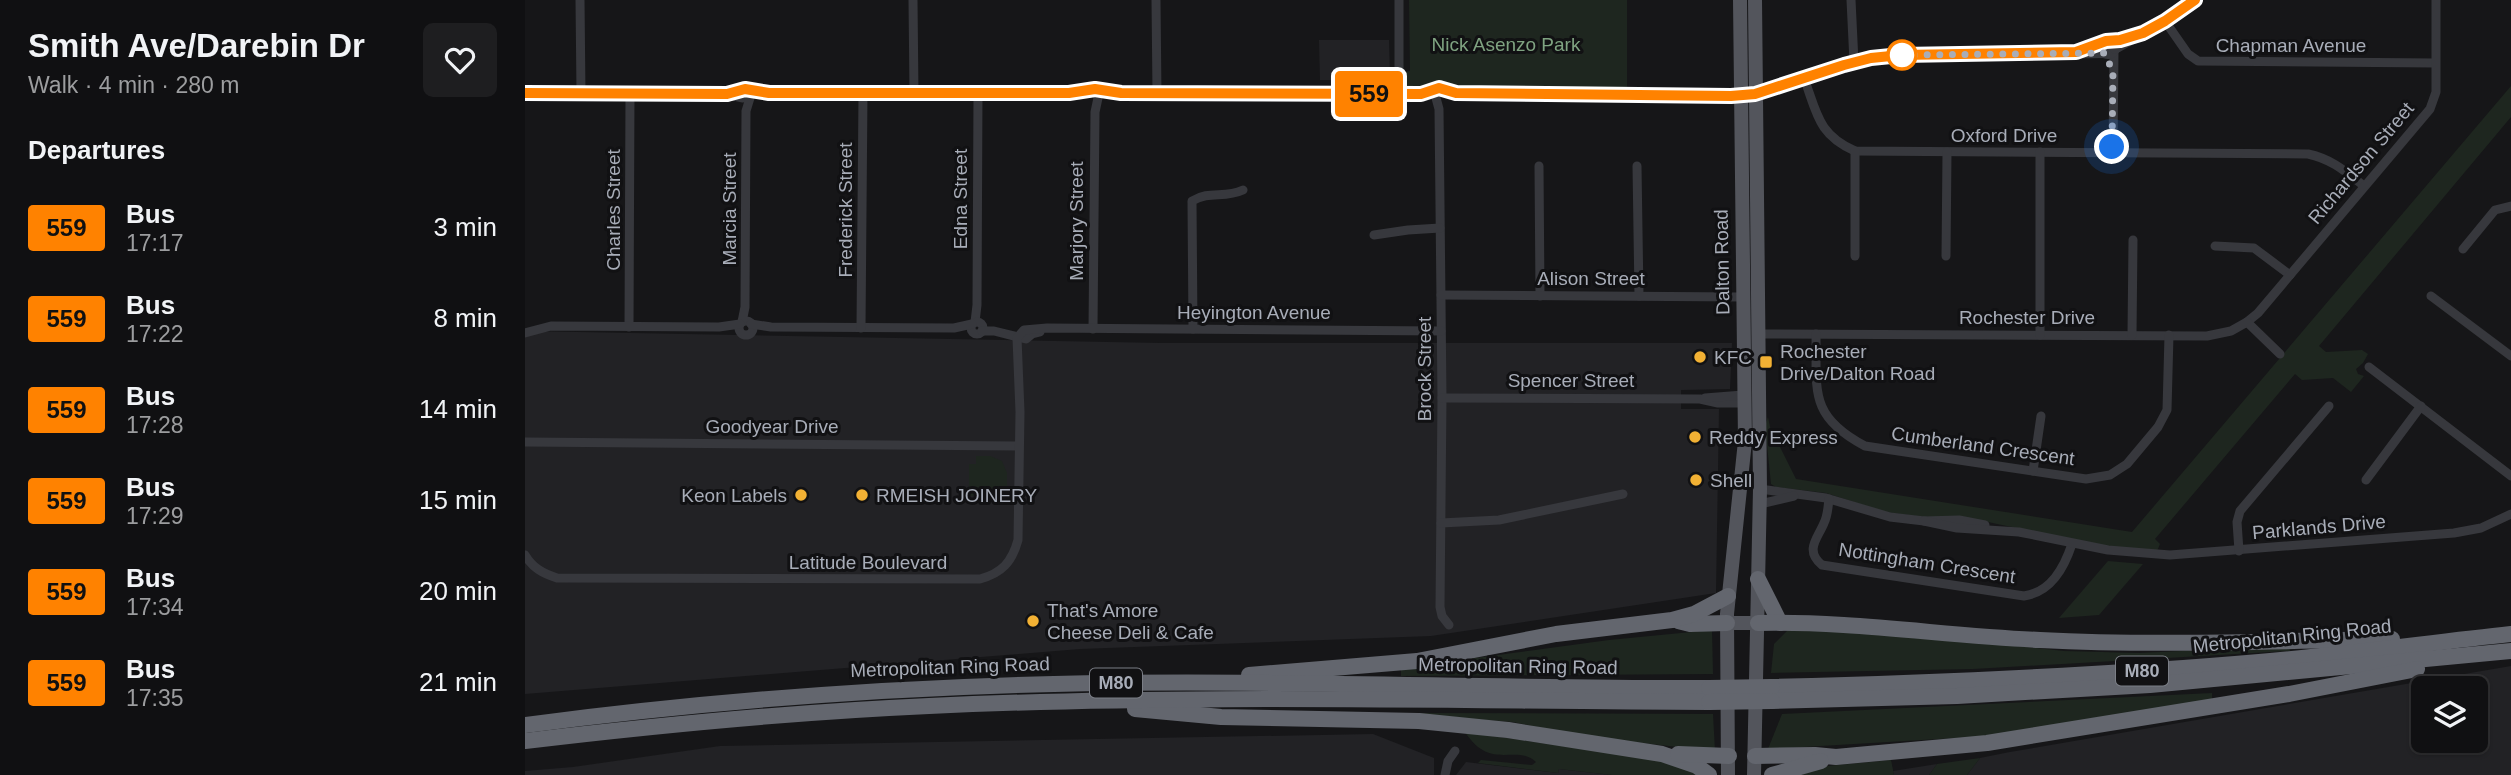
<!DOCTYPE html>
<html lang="en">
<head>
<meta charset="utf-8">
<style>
  :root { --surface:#101012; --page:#1e1e20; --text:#f1f3f6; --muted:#9c9d9f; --line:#303032 }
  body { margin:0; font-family:Helvetica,sans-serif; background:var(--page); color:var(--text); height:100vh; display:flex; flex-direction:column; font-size:26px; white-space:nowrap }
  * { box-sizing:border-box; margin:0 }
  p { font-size:23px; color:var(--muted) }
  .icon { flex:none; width:38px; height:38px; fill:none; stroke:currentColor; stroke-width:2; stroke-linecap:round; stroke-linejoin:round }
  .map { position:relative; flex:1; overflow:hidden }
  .sheet { display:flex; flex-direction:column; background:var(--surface); width:525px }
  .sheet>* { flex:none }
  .badge { padding:0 14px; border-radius:5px; font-size:24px; line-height:46px }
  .buttons { position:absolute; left:1886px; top:676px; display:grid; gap:14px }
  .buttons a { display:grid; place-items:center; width:77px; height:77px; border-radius:10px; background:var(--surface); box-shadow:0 2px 5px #0004,0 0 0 2px var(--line); font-size:35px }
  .you { position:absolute; width:35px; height:35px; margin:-18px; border:5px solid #fff; border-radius:50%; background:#1a73e8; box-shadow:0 0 0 10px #1a73e833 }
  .map>.badge { position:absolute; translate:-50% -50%; box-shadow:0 0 0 4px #fff }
  h2 { padding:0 28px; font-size:26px; line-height:63px }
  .round { display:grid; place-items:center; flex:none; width:74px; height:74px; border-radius:10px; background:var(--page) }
  .summary { display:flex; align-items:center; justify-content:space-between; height:119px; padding:0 28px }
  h1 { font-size:33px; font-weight:600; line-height:52px }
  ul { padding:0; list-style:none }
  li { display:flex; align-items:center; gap:21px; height:91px; padding:0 28px }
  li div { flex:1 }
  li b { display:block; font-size:26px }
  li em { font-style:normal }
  li .badge { min-width:77px; font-weight:700; text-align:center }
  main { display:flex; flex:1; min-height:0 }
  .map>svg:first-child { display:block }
  .built { fill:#222225; fill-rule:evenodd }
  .green { fill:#1e261f }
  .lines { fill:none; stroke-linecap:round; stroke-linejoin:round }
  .minor { stroke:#37383d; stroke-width:9 }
  .tertiary { stroke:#37383d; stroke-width:10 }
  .primary { stroke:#53555c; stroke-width:14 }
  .motorway { stroke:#63666e; stroke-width:16 }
  .motorway-bridge { stroke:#63666e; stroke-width:16 }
  .line-casing { stroke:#fff; stroke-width:16 }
  .line { stroke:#ff8200; stroke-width:10 }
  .walk { stroke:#a8adb8; stroke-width:7; stroke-dasharray:0 12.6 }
  .stop-dot { fill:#fff; stroke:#ff8200; stroke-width:3.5 }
  .poi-dot { fill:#f2b134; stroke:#111113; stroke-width:2.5 }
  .labels { text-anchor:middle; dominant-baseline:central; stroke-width:6; stroke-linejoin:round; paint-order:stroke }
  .shield { fill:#111113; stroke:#7b7e86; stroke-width:2 }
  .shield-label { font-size:18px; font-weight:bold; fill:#a8adb8 }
  .park-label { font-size:19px; fill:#7fa381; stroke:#111113 }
  .street-label { font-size:19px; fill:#a8adb8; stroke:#111113 }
  .poi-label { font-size:19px; fill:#a8adb8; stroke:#111113; text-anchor:start }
</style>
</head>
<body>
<main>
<section class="sheet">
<div class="summary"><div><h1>Smith Ave/Darebin Dr</h1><p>Walk · 4 min · 280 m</p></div><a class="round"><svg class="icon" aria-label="heart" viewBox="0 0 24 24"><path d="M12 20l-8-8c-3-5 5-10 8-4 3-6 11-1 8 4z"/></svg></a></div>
<h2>Departures</h2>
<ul>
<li><span class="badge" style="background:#ff8200;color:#111">559</span><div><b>Bus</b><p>17:17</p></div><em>3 min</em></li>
<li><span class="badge" style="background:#ff8200;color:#111">559</span><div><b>Bus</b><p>17:22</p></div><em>8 min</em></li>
<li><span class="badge" style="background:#ff8200;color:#111">559</span><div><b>Bus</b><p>17:28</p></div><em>14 min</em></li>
<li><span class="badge" style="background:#ff8200;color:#111">559</span><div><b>Bus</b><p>17:29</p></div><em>15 min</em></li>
<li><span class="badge" style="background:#ff8200;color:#111">559</span><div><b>Bus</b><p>17:34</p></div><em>20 min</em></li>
<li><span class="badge" style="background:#ff8200;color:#111">559</span><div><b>Bus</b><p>17:35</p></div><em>21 min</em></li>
</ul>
</section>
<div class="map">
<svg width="1986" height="775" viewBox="0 0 1986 775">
  <rect width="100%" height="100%" fill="#161618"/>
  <g class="built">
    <polygon points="794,40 864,40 865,80 795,80"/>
    <polygon points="0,331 636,343 1207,343 1205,389 1156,390 1156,409 1194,409 1191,593 906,636 555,649 0,694"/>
    <path d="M 1986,666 L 1986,775 L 1442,775 L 1455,758 L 1485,752 ZM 1899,688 L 1951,688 L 1951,740 L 1899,740 Z"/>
    <polygon points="848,734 909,758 909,775 0,775 0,771 48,767 195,746"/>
    <polygon points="941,762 1033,773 1034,769 1087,775 931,775"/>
    <polygon points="1412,764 1404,775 1369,775 1368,771"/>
  </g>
  <g class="green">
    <polygon points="884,0 1102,0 1102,89 879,86 879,72 885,71"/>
    <polygon points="1986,86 1986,117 1794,346 1801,352 1837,350 1843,354 1838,363 1831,369 1833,374 1839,376 1826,392 1808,378 1777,380 1770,374 1630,539 1635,544 1632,551 1577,546 1444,518 1414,519 1360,512 1301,493 1251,487 1246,484 1240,426 1243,417 1245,427 1271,479 1607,532"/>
    <polygon points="451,456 465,456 477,461 482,473 482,496 444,496 444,464 451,464"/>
    <polygon points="1583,561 1618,564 1574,615 1534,618"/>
    <polygon points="1187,630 1188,674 876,676 876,668 1084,640"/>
    <polygon points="1263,630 1365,632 1539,651 1614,653 1764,646 1765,651 1448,669 1246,673 1249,644"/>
    <polygon points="1687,693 1687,704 1465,736 1243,749 1257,714"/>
    <polygon points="892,713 1188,714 1190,751 1061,737 988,722 892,715"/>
    <path d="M 940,732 L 1141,761 L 1179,775 L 1087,775 L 1034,769 L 1033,773 L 953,763 L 956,760 L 1007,765 L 1011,762 C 991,743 966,772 940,732 Z"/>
    <polygon points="1455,758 1442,775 1404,775 1412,764"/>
    <polygon points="1366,760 1369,775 1268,775 1302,766"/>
  </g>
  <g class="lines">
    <g class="minor">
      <polyline points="55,0 56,93"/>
      <polyline points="388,0 389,93"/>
      <polyline points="631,0 632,94"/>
      <polyline points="874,0 874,94"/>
      <polyline points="1326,0 1329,62"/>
      <polyline points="1640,21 1663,54 1673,61 1910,63"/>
      <path d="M 1279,78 C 1292,113 1293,135 1330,151 L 1783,154 C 1807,159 1821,172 1839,186"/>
      <polyline points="918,90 931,93 1214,95"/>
      <polyline points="225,91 244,93 544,93 566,91"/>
      <polyline points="573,91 596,93 896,94 909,91"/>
      <polyline points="0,93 195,93 218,98"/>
      <polyline points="911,98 914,109 917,398 915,607 917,616 924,625"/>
      <polyline points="1330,151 1330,256"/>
      <polyline points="1588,153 1589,51"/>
      <polyline points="1014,166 1015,296"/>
      <polyline points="1112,166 1114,296"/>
      <polyline points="849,235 883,230 915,228"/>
      <polyline points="1690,246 1729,248 1765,275"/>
      <polyline points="1938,249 1970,210 1986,206"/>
      <polyline points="1421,256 1422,152"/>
      <polyline points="916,295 1217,297"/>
      <polyline points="1906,296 1986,356"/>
      <circle cx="221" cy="328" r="7"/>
      <polyline points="217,322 220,307 221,111 225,98"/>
      <polyline points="450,322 452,305 453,93"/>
      <polyline points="1722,322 1733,313 1905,109 1911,92 1911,0"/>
      <circle cx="452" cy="328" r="6"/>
      <polyline points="226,324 246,327 429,328 447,324"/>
      <polyline points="104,327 105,93"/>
      <polyline points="336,328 338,93"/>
      <polyline points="568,329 570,112 573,98"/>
      <path d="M 668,329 L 667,201 C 685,190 699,199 718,190"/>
      <polyline points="457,331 469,331 501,339 507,334 515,332"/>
      <polyline points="0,333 26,326 194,327 215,324"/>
      <polyline points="1233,334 1682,336 1706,331 1722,322 1755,354"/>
      <path d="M 1291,334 C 1292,390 1283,416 1340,446 L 1561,479 L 1585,475 L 1602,464 L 1633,427 L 1642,410 L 1644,335"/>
      <polyline points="1515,335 1515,152"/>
      <polyline points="1607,335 1608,240"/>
      <polyline points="1844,367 1986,476"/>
      <polyline points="917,398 1175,399 1193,403 1219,403"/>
      <polyline points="1180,398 1218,395"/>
      <polyline points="0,442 494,446"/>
      <polyline points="1508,471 1516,416"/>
      <polyline points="1841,480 1896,406"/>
      <polyline points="1235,489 1301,498 1365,517 1399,521 1434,520 1460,525"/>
      <path d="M 1304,499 C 1303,506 1303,515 1299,523 C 1293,538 1279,550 1297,565 L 1499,596 C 1526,592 1539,568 1547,544"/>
      <polyline points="1235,504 1269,496"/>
      <polyline points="1399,521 1432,528 1494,532 1583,550 1645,555 1929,533 1956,528 1986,514"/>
      <polyline points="916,523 974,520 1098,494"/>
      <polyline points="1714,551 1712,522 1715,511 1804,406"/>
      <path d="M 0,555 C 8,568 17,573 32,578 L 455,579 C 477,573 487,562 493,540 L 495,412 L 492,338 L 499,330 L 522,328 L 916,331"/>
      <polyline points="920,775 923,761 930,751"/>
    </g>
    <g class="tertiary">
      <circle cx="1583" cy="47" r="7"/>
      <polyline points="1590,49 1640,21 1670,0"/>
      <polyline points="1230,94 1319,65 1359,57 1579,53"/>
    </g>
    <g class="primary">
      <polyline points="1202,623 1233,623"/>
      <polyline points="1203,775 1202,614 1220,441 1215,0"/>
      <polyline points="1229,775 1235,489 1230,0"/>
    </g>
    <g class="motorway">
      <polyline points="1233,579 1255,623"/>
      <polyline points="1153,621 1165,624 1202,623"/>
      <path d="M 1233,623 C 1327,621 1421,636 1515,640 C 1632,646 1750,641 1867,639"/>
      <polyline points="724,675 892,661 1031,634 1147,620 1169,614 1203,596"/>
      <path d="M 1247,687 C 1410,683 1572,676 1734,662 C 1818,655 1902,643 1986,634"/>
      <polyline points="1247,701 1432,696 1625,685 1986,651"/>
      <polyline points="610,709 696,717 894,721 983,730 1137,754 1172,766 1184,775"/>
      <path d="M 0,725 C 176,702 351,688 529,684 C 747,679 966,689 1184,688"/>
      <path d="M 0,741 C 134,725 269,712 404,706 C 663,694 924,701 1184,702"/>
      <polyline points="1153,754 1204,756"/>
      <polyline points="1230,756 1290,755 1311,757 1462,743 1764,694 1892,669"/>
      <polyline points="1247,775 1296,761"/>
    </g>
    <g class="motorway-bridge">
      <polyline points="1184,688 1247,687"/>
      <polyline points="1184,702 1247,701"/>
    </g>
  </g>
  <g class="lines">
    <g class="line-casing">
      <polyline id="line" points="0,93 202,94 220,89 244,93 544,93 570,89 596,93 896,94 914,88 931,93 1206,96 1230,94 1319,65 1346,58 1376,55 1551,52 1581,41 1595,40 1618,33 1640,21 1670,0"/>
    </g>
    <use href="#line" class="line"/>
    <polyline class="walk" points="1377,55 1579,53 1588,71 1587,147"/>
  </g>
  <circle class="stop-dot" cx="1377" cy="55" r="14"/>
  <g class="poi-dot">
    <circle cx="1175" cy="357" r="7"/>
    <rect x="1234" y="355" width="14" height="14" rx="3.5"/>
    <circle cx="1170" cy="437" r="7"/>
    <circle cx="1171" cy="480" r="7"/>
    <circle cx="276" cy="495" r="7"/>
    <circle cx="337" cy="495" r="7"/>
    <circle cx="508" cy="621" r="7"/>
  </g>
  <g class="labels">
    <g class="shield">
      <rect x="1591" y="656.5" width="52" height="29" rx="5"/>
      <rect x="565" y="668.5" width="52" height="29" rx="5"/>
    </g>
    <g class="shield-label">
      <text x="1617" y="671">M80</text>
      <text x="591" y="683">M80</text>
    </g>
    <g class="park-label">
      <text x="981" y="44">Nick Asenzo Park</text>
    </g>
    <g class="street-label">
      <text x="1766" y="45">Chapman Avenue</text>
      <text x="1479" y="135">Oxford Drive</text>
      <text transform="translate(1836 163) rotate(-50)">Richardson Street</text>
      <text transform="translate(435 199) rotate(-90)">Edna Street</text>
      <text transform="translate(204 209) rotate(-90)">Marcia Street</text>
      <text transform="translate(88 210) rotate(-90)">Charles Street</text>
      <text transform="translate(320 210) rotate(-90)">Frederick Street</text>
      <text transform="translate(551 221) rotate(-90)">Marjory Street</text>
      <text transform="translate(1197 262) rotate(-91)">Dalton Road</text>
      <text x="1066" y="278">Alison Street</text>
      <text x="729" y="312">Heyington Avenue</text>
      <text x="1502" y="317">Rochester Drive</text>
      <text transform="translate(899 369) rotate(-90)">Brock Street</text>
      <text x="1046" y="380">Spencer Street</text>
      <text x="247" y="426">Goodyear Drive</text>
      <text transform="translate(1458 446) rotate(8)">Cumberland Crescent</text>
      <text transform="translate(1794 527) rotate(-5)">Parklands Drive</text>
      <text x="343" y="562">Latitude Boulevard</text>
      <text transform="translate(1402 563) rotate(9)">Nottingham Crescent</text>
      <text transform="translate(1767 636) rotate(-6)">Metropolitan Ring Road</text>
      <text transform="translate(993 666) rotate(1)">Metropolitan Ring Road</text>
      <text transform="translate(425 667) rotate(-2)">Metropolitan Ring Road</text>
    </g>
    <g class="poi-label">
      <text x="1255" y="351">Rochester<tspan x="1255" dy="22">Drive/Dalton Road</tspan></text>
      <text x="1189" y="357">KFC</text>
      <text x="1184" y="437">Reddy Express</text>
      <text x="1185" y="480">Shell</text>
      <text x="262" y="495" text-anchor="end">Keon Labels</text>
      <text x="351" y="495">RMEISH JOINERY</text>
      <text x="522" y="610">That's Amore<tspan x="522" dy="22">Cheese Deli &amp; Cafe</tspan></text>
    </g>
  </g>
</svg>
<div class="buttons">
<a><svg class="icon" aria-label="layers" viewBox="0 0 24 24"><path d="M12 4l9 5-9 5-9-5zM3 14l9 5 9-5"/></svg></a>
</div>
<div class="you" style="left:1587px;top:147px"></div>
<b class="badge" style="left:844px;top:94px;background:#ff8200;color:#111">559</b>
</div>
</main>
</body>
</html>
